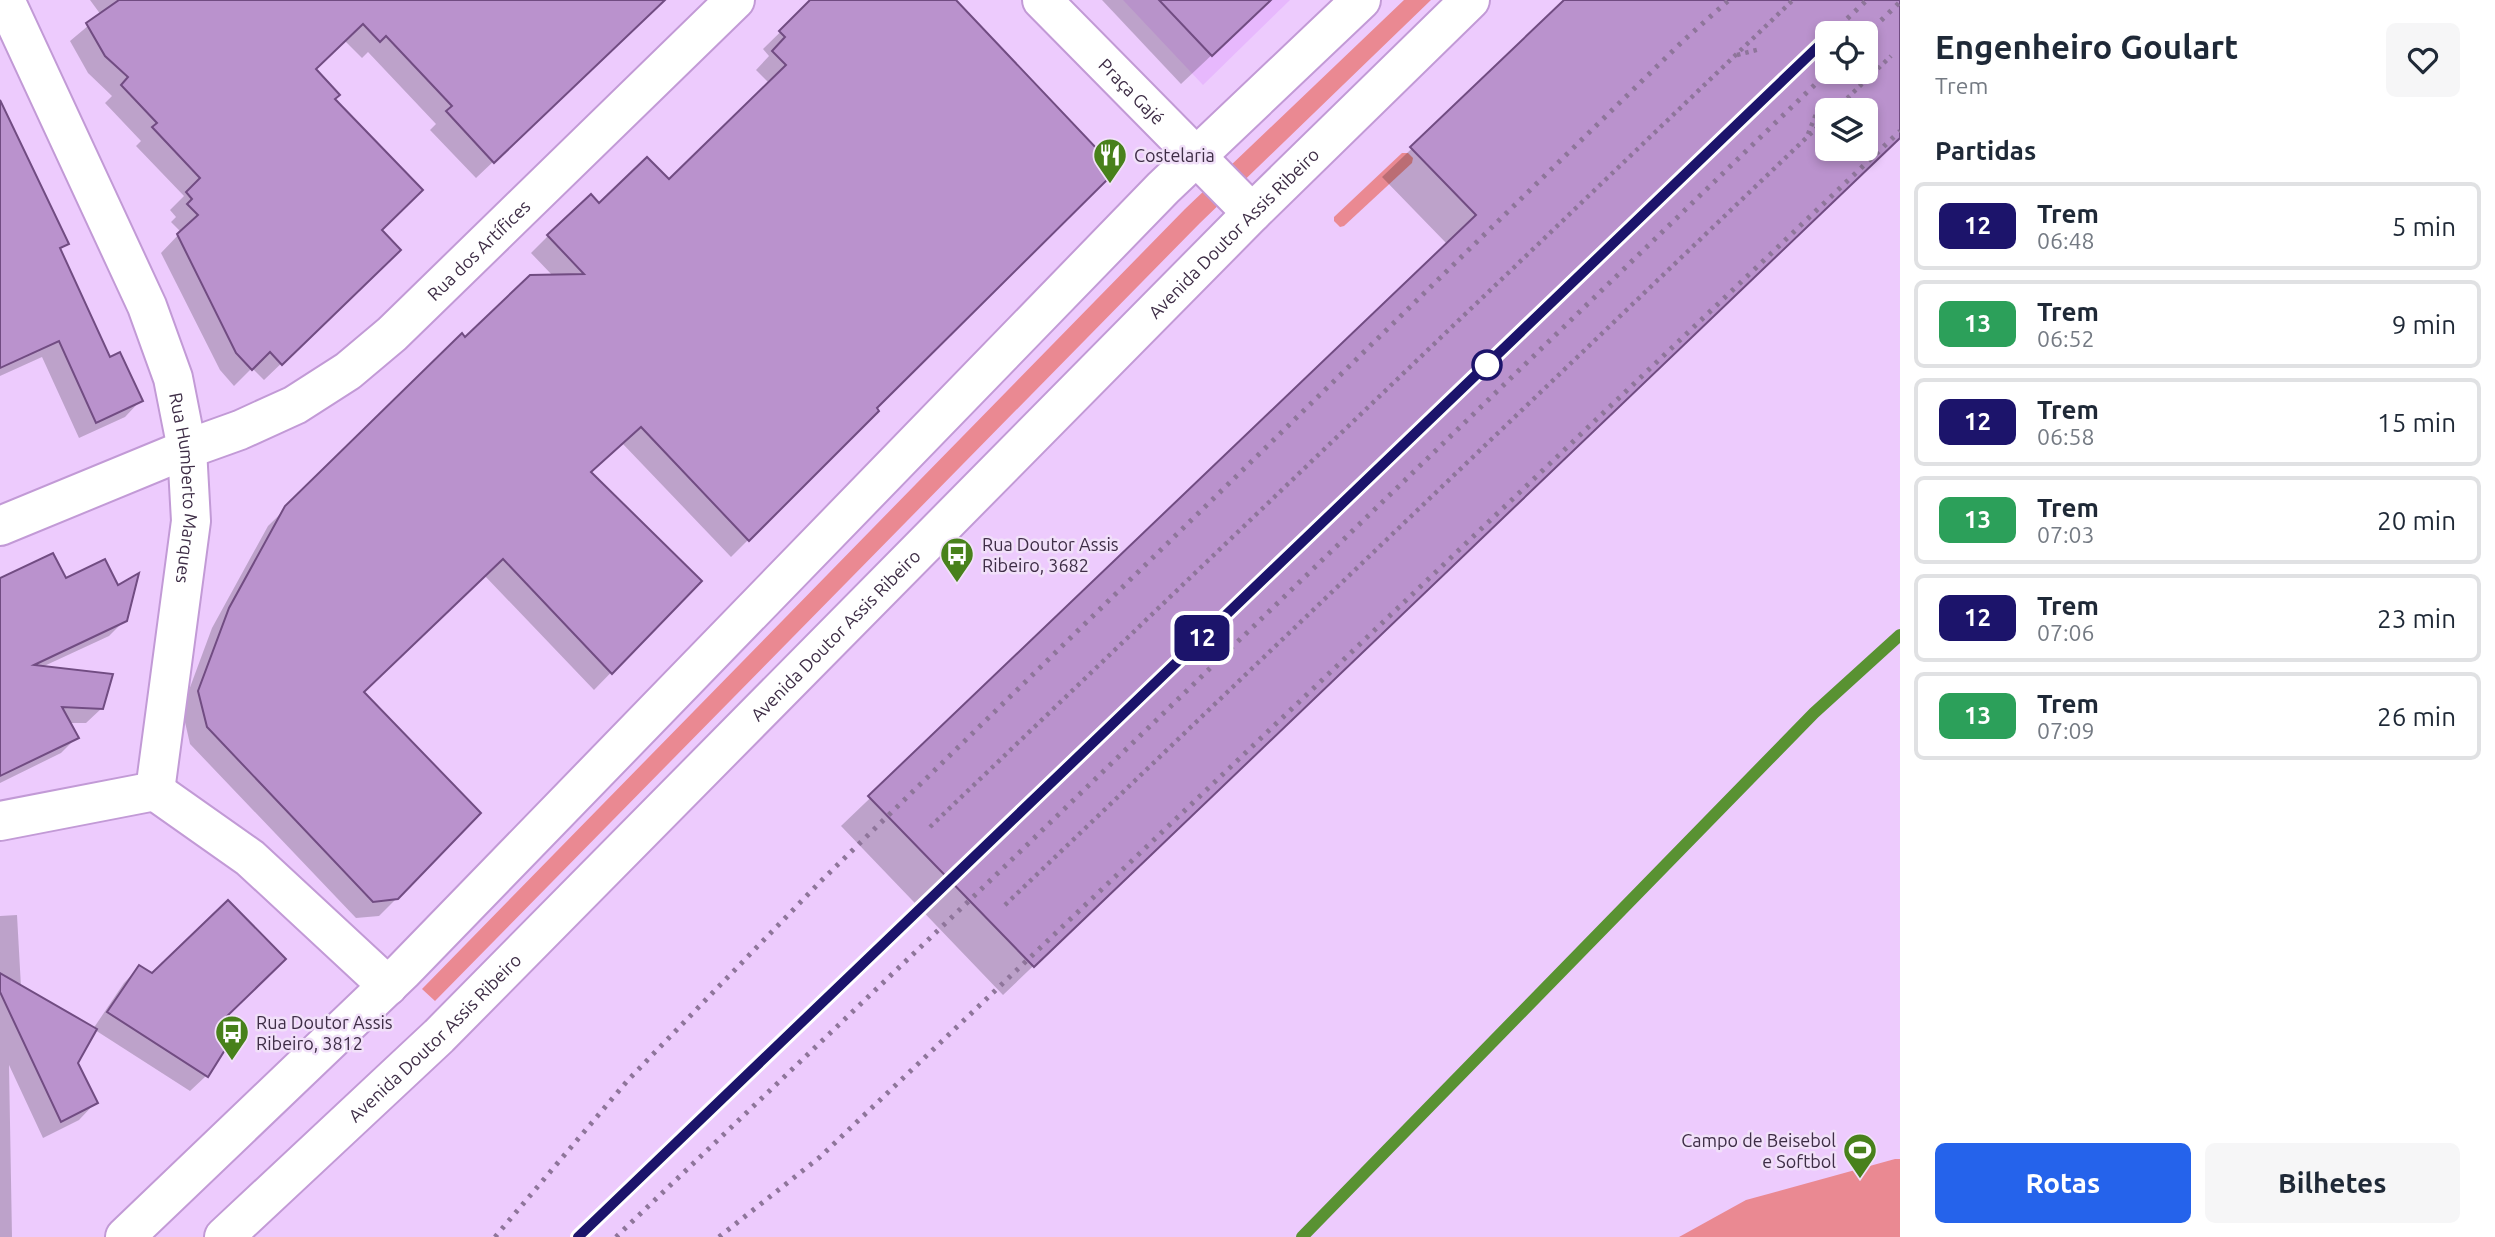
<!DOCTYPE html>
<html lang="pt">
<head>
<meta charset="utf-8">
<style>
  :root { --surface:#fff; --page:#f6f6f7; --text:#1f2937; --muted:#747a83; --line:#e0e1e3; --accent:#2563eb }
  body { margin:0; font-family:Ubuntu,sans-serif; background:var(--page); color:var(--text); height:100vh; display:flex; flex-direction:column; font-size:26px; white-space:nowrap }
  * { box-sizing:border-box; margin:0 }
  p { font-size:23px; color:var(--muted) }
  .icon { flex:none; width:38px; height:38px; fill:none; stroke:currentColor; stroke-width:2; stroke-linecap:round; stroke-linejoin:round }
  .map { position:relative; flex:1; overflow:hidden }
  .details { display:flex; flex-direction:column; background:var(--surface); width:595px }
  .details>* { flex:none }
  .badge { padding:0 14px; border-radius:10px; font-size:24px; line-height:46px }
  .tools { position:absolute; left:1815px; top:21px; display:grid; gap:14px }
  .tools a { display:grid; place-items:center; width:63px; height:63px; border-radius:10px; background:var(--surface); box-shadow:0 4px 10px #0003; font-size:35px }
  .map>.badge { position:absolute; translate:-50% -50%; box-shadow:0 0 0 4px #fff }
  h2 { padding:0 35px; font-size:26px; line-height:63px }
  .round { display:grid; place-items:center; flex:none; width:74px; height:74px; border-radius:10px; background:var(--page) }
  .headline { display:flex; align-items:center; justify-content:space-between; height:119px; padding:0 35px }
  h1 { font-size:33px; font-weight:700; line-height:52px }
  .cta { display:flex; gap:14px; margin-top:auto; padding:14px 35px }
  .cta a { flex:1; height:80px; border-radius:10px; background:var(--accent); color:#fff; font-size:28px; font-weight:700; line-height:80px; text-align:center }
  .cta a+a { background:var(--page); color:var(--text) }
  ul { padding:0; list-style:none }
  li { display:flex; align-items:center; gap:21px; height:88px; margin:0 14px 10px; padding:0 21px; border:4px solid var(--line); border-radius:10px }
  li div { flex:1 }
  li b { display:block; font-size:26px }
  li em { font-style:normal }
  li .badge { min-width:77px; font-weight:700; text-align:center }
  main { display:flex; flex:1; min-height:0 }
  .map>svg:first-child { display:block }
  .built { fill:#e7b8fd }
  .green { fill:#ea8992 }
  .shadow { fill:#0003; fill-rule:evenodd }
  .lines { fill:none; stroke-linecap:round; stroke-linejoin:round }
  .stream { stroke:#599232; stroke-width:12 }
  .building { fill:#ba92cd; stroke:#714c82; stroke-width:2; fill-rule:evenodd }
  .minor-casing { stroke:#c29ad6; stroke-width:42 }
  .major-casing { stroke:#c29ad6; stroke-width:42 }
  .path { stroke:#8e759a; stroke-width:4.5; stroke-dasharray:3.5 5; stroke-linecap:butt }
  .minor { stroke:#fff; stroke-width:38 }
  .major { stroke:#fff; stroke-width:38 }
  .rail { stroke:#8e759a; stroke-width:5; stroke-dasharray:3.5 7; stroke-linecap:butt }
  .line-casing { stroke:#fff; stroke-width:16 }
  .line { stroke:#1c146b; stroke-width:10 }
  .stop-dot { fill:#fff; stroke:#1c146b; stroke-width:3.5 }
  .labels { text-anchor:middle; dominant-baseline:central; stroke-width:5; stroke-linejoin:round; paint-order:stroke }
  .street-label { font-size:18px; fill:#3e2d46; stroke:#f1e0f9 }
  .poi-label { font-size:18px; fill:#3e2d46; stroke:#f1e0f9; text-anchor:start }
</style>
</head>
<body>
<main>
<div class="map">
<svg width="1900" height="1237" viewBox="0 0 1900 1237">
  <rect width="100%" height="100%" fill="#edcbfd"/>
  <polygon class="built" points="1123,0 1290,0 1203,85"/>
  <g class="green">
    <polygon points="1404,0 1431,0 1200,223 435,1001 422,989 1185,209"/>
    <polygon points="1402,153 1408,153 1413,158 1412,163 1344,226 1340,227 1334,221 1334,217"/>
    <polygon points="1895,1159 1900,1159 1900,1237 1679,1237 1746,1200"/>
  </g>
  <g class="shadow">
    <polygon points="90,0 664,0 476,178 430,130 436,124 368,52 362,58 344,40 314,69 333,99 380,230 382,267 264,380 252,368 234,386 220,370 161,253 181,232 171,222 176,217 170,210 184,196 136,146 141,141 105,103 112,96 88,73 70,41 101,15"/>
    <polygon points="813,0 953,0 874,408 877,411 731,557 622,443 589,473 700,581 594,690 484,575 362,693 397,898 379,916 356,918 190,744 182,709 212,628 268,526 462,336 465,339 553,276 531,253 548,236 599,206 669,182 770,84 756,70 769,56 763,49"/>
    <polygon points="1102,0 1257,0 1233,35 1181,84"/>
    <path d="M 1567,0 L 1900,0 L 1900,137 L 1003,995 L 841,826 L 1448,245 L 1382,177 ZM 1827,33 L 1866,33 L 1866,72 L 1827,72 ZM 1827,110 L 1866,110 L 1866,149 L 1827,149 Z"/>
    <polygon points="0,104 67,243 60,250 109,359 141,400 125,417 79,438 42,357 0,376"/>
    <polygon points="0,580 65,581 125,620 109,636 42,667 102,708 86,723 69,723 77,737 61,753 0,783"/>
    <polygon points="17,915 21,987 93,1029 124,983 139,967 221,1020 206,1076 190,1091 95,1030 76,1063 96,1102 79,1120 43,1138 9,1065 12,1237 0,1237 0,916"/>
  </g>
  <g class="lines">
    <polyline class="stream" points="1302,1237 1814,713 1900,635"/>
  </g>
  <g class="building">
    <polygon points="119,0 665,0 494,163 446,111 452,106 386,36 380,42 363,24 316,69 340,95 335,99 423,190 382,230 401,250 282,365 270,352 252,370 236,353 177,234 198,215 187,204 192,199 186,192 200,178 152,127 157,123 121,85 128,77 105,56 86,23"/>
    <polygon points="810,0 956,0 1117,170 877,408 879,411 749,541 641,427 591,472 702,581 612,674 503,559 364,692 481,813 398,899 373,902 207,727 198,691 229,608 285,506 462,333 465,337 530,275 584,274 547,235 591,194 599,203 647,157 669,179 786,65 772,51 785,37 779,31"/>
    <polygon points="1159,0 1271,0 1212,56"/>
    <path d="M 1564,0 L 1900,0 L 1900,138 L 1034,967 L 868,796 L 1476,215 L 1410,147 ZM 1827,33 L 1866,33 L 1866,72 L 1827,72 ZM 1827,110 L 1866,110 L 1866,149 L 1827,149 Z"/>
    <polygon points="0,100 69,244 60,248 110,357 120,352 143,401 96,423 59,341 0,368"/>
    <polygon points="53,553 66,578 105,559 118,585 139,573 127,621 34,665 113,674 103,709 62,707 79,738 0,776 0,578"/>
    <polygon points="228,900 286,959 223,1020 238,1029 208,1077 107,1012 139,965 152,973"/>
    <polygon points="0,973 97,1029 78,1063 98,1103 61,1122 0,992"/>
  </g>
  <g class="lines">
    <g class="minor-casing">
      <g id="minor">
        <path id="s1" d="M 5,0 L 147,306 L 173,378 L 187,449 L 191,521 L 155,791"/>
        <path id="s2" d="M 1042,0 L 1252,213"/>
        <path id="s3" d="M 0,526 L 187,449 L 240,430 L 295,405 L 348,371 L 392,334 L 735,0"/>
        <polyline points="155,791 250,858 388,986"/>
        <polyline points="0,821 155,791"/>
      </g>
    </g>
    <g class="major-casing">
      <g id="major">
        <polyline points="125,1237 403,971 1163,188 1361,0"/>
        <path id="s4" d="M 224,1237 L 439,1036 L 1252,213 L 1470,0"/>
      </g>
    </g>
    <g class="path">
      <polyline points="1737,55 1760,49"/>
      <polyline points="1835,110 1891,56"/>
      <polyline points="1808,134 1818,109"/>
      <polyline points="930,827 1793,0"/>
      <polyline points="1005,905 1827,118"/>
    </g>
    <use href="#minor" class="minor"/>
    <use href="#major" class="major"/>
    <g class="rail">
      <polyline points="1832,33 1867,0"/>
      <polyline points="1866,35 1900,2"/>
      <polyline points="495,1237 628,1080 822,880 1684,40 1729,0"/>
      <polyline points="578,1237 1827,38"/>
      <polyline points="616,1237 972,898 1828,72"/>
      <polyline points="719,1237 820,1157 1900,131"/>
    </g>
  </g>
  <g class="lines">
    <g class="line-casing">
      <polyline id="line" points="578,1237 1827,38"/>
    </g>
    <use href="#line" class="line"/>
  </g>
  <defs>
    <g id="restaurant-pin" transform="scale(1.75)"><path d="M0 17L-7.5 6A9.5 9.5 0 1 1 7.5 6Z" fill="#48811b" stroke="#f1e0f9"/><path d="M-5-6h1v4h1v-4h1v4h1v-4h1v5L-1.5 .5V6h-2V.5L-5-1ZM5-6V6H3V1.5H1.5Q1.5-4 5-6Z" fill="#fff"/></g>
    <g id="bus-pin" transform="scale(1.75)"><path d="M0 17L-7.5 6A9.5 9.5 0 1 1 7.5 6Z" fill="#48811b" stroke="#f1e0f9"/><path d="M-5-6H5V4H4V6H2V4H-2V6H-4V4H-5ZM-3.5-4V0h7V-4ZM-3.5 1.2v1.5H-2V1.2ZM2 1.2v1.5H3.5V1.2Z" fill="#fff"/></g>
    <g id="stadium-pin" transform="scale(1.75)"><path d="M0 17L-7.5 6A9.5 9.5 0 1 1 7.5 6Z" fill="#48811b" stroke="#f1e0f9"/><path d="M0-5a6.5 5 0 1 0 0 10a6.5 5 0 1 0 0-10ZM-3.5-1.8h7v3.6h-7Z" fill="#fff"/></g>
  </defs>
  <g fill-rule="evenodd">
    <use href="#restaurant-pin" x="1110" y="155"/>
    <use href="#bus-pin" x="957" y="554"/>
    <use href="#bus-pin" x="232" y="1032"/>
    <use href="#stadium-pin" x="1860" y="1150"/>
  </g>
  <circle class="stop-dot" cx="1487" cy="365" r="14"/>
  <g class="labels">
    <g class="street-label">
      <text stroke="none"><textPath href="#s2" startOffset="128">Praça Gajé</textPath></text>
      <text stroke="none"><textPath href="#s4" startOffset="1424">Avenida Doutor Assis Ribeiro</textPath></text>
      <text stroke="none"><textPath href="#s3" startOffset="560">Rua dos Artífices</textPath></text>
      <text stroke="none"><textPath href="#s1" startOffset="525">Rua Humberto Marques</textPath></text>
      <text stroke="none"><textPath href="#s4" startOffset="858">Avenida Doutor Assis Ribeiro</textPath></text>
      <text stroke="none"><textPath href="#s4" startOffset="290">Avenida Doutor Assis Ribeiro</textPath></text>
    </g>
    <g class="poi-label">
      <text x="1134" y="155">Costelaria</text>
      <text x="982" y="544">Rua Doutor Assis<tspan x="982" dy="21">Ribeiro, 3682</tspan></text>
      <text x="256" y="1022">Rua Doutor Assis<tspan x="256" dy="21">Ribeiro, 3812</tspan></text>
      <text x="1836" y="1140" text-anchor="end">Campo de Beisebol<tspan x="1836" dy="21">e Softbol</tspan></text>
    </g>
  </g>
</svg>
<div class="tools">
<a><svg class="icon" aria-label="locate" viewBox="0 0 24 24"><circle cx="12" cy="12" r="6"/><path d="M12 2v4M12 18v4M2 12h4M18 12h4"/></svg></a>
<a><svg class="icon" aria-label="layers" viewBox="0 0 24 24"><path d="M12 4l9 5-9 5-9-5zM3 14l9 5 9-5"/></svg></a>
</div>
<b class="badge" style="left:1202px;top:638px;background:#1c146b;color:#fff">12</b>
</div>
<section class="details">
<div class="headline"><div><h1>Engenheiro Goulart</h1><p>Trem</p></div><a class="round"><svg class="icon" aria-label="heart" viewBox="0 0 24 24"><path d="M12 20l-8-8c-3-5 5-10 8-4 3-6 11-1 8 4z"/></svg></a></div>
<h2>Partidas</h2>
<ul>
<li><span class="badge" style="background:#1c146b;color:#fff">12</span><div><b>Trem</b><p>06:48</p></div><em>5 min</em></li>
<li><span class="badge" style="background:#2ca05a;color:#fff">13</span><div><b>Trem</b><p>06:52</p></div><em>9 min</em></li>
<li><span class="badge" style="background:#1c146b;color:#fff">12</span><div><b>Trem</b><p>06:58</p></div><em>15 min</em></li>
<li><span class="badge" style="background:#2ca05a;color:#fff">13</span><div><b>Trem</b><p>07:03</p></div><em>20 min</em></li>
<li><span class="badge" style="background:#1c146b;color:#fff">12</span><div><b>Trem</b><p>07:06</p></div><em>23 min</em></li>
<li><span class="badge" style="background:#2ca05a;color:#fff">13</span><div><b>Trem</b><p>07:09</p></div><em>26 min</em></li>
</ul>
<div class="cta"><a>Rotas</a><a>Bilhetes</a></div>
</section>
</main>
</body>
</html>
